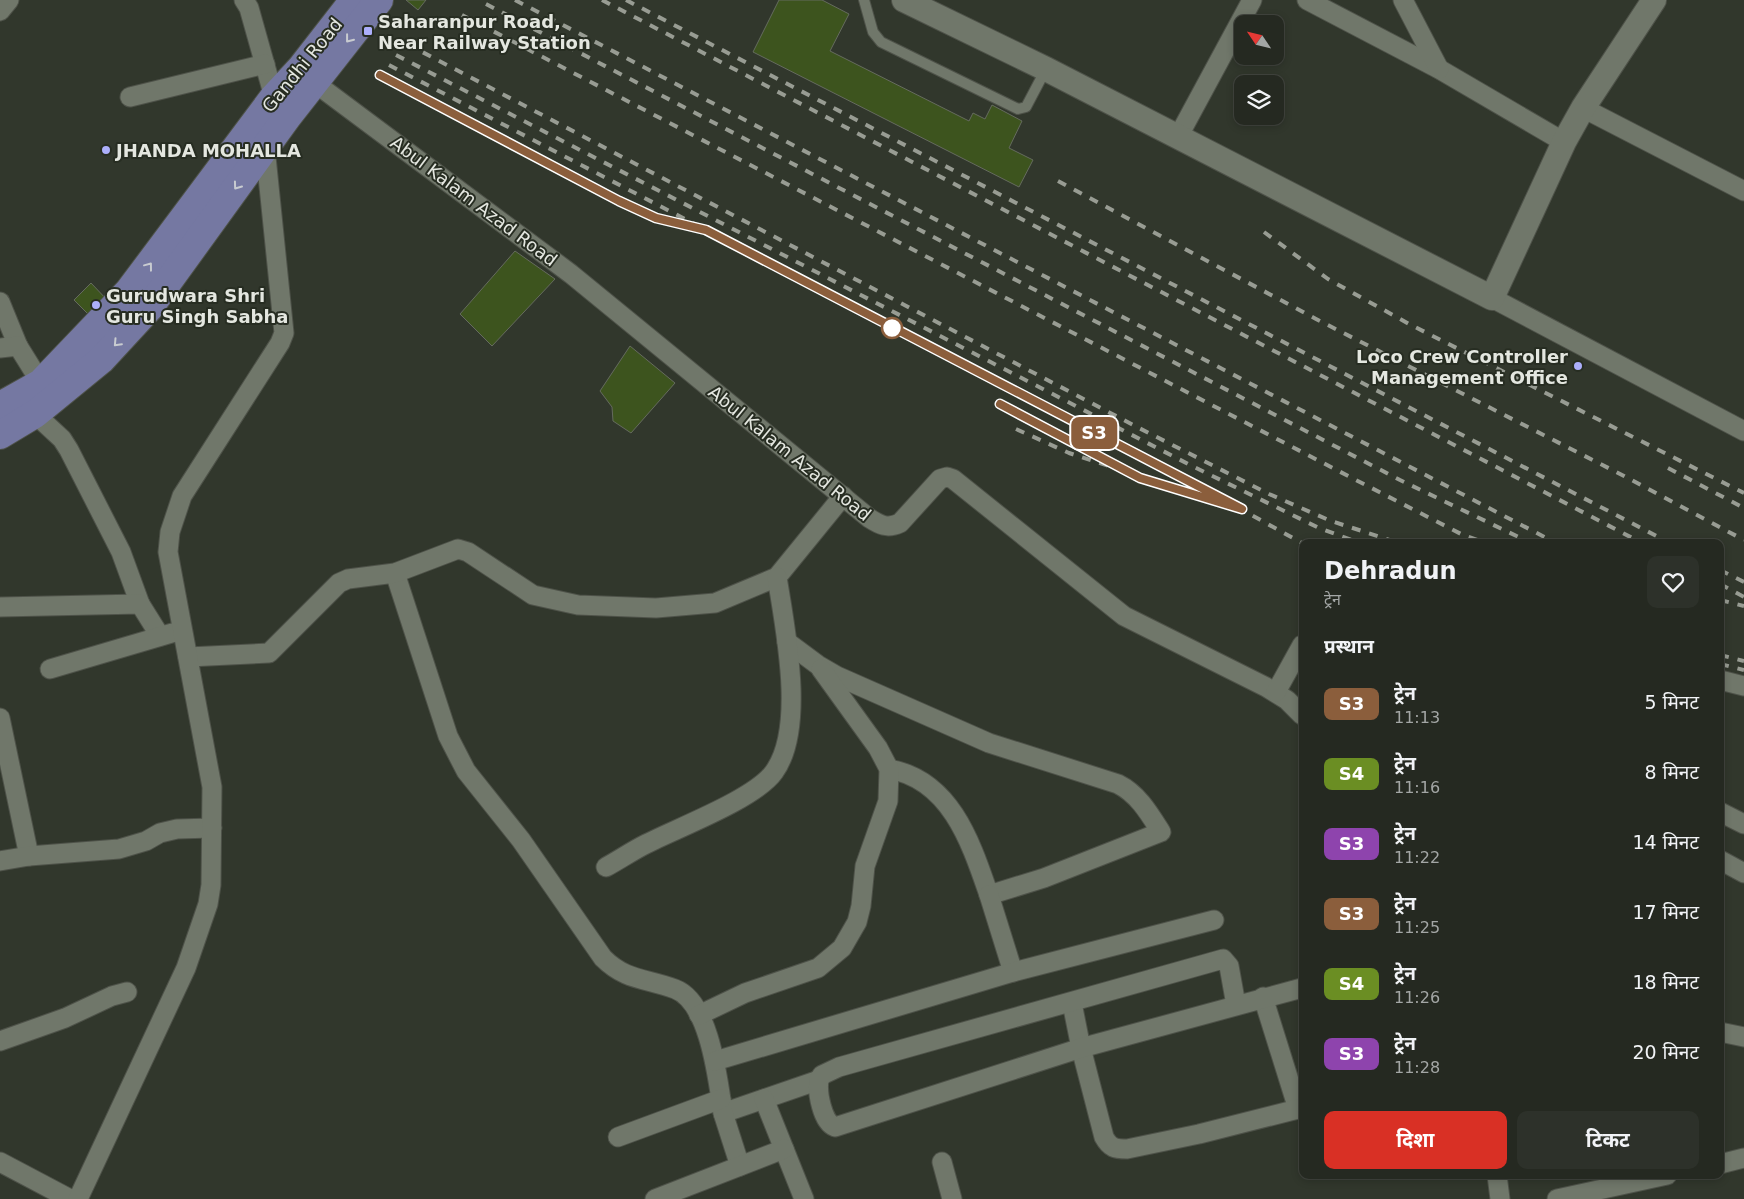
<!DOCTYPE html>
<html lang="hi">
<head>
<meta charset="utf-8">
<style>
  :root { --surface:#252921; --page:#2d312a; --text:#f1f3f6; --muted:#a3a6a5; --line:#42453f; --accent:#d93025 }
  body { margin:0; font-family:"DejaVu Sans","Noto Sans Devanagari",sans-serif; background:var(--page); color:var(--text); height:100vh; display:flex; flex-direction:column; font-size:19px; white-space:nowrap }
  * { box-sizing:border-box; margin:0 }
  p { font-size:16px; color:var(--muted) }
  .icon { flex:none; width:28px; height:28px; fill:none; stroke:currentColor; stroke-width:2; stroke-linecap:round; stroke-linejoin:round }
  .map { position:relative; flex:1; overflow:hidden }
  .side { position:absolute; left:1299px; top:539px; width:425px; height:640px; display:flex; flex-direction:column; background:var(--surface); border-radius:10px; box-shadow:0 2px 8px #0003,0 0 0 1px var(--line) }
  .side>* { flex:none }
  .badge { padding:0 10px; border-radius:8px; font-size:18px; line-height:32px }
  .needle { width:32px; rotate:305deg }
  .controls { position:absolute; left:1234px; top:15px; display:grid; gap:10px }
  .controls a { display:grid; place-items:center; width:50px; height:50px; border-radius:10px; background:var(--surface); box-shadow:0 2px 8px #0003,0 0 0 1px var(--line); font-size:25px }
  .map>.badge { position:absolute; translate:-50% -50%; box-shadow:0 0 0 2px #fff }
  h2 { padding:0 25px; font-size:19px; line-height:45px }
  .round { display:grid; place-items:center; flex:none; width:52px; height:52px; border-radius:10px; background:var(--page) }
  .summary { display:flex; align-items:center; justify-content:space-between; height:85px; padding:0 25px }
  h1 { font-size:24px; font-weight:700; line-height:38px }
  .action { display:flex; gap:10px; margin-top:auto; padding:10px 25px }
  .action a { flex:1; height:58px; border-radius:10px; background:var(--accent); color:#fff; font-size:20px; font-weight:700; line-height:58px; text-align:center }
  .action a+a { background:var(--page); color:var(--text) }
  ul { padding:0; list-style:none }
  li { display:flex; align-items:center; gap:15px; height:70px; padding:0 25px }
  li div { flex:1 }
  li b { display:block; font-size:19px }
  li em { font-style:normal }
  li .badge { min-width:55px; font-weight:700; text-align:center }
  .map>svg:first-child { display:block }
  .building { fill:#3d541e; stroke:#656b5e }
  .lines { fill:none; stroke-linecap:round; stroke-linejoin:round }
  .service-casing { stroke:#4e5249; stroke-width:12 }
  .minor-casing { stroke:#4e5249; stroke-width:21 }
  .tertiary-casing { stroke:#4e5249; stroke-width:26 }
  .primary-casing { stroke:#4e5249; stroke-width:30 }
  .service { stroke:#70776a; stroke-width:10 }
  .minor { stroke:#70776a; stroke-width:19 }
  .tertiary { stroke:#70776a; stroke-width:24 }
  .primary { stroke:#7578a2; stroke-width:28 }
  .rail { stroke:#989c93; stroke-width:4; stroke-dasharray:9 9; stroke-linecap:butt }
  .oneway { stroke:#c8cbd0 }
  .line-casing { stroke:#fff; stroke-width:11 }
  .line { stroke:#8b5e3c; stroke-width:8 }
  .poi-dot { fill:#acaffb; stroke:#272d22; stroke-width:2 }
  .stop-dot { fill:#fff; stroke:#8b5e3c; stroke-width:2.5 }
  .labels { text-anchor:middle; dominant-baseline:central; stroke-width:4; stroke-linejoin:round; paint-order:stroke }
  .poi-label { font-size:18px; font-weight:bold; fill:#e4e7e0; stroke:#272d22; text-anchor:start }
  .street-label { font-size:18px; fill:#e4e7e0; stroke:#272d22 }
</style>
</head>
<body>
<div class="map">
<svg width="1744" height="1199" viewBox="0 0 1744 1199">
  <rect width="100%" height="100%" fill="#31372c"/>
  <g class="building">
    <polygon points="406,0 426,0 418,10"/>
    <polygon points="779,0 822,0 849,14 830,51 969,121 973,113 985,119 992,105 1022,121 1009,148 1033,160 1019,187 753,52"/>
    <polygon points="515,251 555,279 492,346 460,314"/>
    <polygon points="91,283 109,302 93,319 74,300"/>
    <polygon points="630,346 675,383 631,433 613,421 612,407 600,391"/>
  </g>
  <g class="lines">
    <g class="service-casing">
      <polyline id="service" points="864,0 873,32 881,42 1018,109 1026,107 1046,69"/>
    </g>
    <g class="minor-casing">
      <g id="minor">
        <polyline points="244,0 249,8 274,97"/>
        <polyline points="1307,0 1439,69 1564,142"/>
        <polyline points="1403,0 1439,69"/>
        <polyline points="0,11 9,0"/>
        <path d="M 315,83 L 571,274 L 869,518 C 880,525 887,529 900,523 L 940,479 L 947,477 L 953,479 L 1124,616 L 1266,687 L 1287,700 L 1302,715"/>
        <polyline points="130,97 265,64"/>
        <polyline points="1583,108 1744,191"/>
        <polyline points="1178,137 1252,0"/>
        <polyline points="1492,298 1744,431"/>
        <polyline points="0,302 18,346"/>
        <polyline points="0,348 18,346 41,383"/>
        <polyline points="35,414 62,439 69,450 121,552 140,604"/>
        <path d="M 395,573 L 448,736 L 466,771 L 521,840 L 603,958 C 626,981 646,978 675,989 C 710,1002 718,1081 723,1113 L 819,1080"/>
        <polyline points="0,607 140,604 160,636"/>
        <path d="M 787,642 L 818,665 L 837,676 L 989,743 L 1118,784 C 1138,794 1149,813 1161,832 L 1044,878 L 989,895 C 971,843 951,780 889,769"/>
        <polyline points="188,657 269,653 339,583 348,579 395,573 458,549 468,552 533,595 578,605 656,608 715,603 777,577 843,496"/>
        <polyline points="50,669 172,633"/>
        <polyline points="1720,680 1744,686"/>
        <polyline points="1276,692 1302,645"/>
        <polyline points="0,718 29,856"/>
        <polyline points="1720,812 1744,824"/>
        <polyline points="1720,860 1744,873"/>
        <polyline points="0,861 29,856 119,849 146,841 160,833 177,829 212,828"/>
        <path d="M 606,867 C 619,860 632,851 646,844 C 677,828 755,799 774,772 C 806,728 785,628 777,577"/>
        <polyline points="989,895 1013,972"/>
        <polyline points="1263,997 1298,1109"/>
        <path d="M 1072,1003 L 1081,1048 L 1104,1137 C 1110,1148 1115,1149 1127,1149 L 1199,1134 L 1302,1108"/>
        <path d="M 1236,1005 L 1229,966 L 1223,959 L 839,1067 L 822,1075 L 819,1080 C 817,1092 822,1122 835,1127 L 1081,1048 L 1302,988"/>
        <polyline points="699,1015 745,993 818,968 842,948 857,922 861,906 865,866 888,801 889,769 878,748 821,669"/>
        <polyline points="1720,1032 1744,1037"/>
        <polyline points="0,1041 65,1018 112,996 127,992"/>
        <polyline points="715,1061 1013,972 1214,920"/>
        <polyline points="764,1099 804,1199"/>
        <polyline points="723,1113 740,1166"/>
        <polyline points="618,1137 721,1099"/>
        <polyline points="0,1162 70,1199"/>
        <polyline points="942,1162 952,1199"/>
        <polyline points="1720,1164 1744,1158"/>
        <polyline points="1497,1175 1500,1199"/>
        <polyline points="78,1199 186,968 208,904 211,885 212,787 168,552 170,532 182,496 280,343 284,333 265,147"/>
        <polyline points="655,1199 784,1149"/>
        <polyline points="1557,1199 1667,1175"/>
      </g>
    </g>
    <g class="tertiary-casing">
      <polyline id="tertiary" points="904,0 1046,69 1492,298 1564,142 1583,108 1654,0"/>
    </g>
    <g class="primary-casing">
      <g id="primary">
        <polyline points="0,406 41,383 129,291 274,97 301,68 354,0"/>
        <polyline points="0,435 35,414 101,360 149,308 288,116 379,0"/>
      </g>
    </g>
    <use href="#service" class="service"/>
    <use href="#minor" class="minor"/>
    <use href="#tertiary" class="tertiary"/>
    <use href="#primary" class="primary"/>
    <g class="rail">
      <polyline points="515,0 1554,542"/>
      <polyline points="602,0 1640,542"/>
      <polyline points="626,0 1668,542"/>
      <polyline points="486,4 1400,480 1529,542"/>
      <polyline points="462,15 1352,478 1463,535 1483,542"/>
      <polyline points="407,44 1137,427 1269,494 1331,521 1396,542"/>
      <polyline points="396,55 1192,466 1319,528 1357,542"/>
      <polyline points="389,65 1242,509"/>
      <polyline points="380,75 619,201 657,218 687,225"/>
      <polyline points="1058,181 1316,319 1624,476 1744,540"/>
      <polyline points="1264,232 1328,279 1409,324 1744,493"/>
      <polyline points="1000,404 1109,461"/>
      <polyline points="1016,429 1069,453 1213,500"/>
      <polyline points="1668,468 1744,508"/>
      <polyline points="1237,507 1302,543"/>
      <polyline points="1720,570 1744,582"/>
      <polyline points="1720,584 1744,597"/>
      <polyline points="1720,600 1744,606"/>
      <polyline points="1720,655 1744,661"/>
      <polyline points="1720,664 1744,670"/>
    </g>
  </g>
  <defs><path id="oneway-chevron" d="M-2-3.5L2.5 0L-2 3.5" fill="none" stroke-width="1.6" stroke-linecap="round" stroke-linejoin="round" transform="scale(1.25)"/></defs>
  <g class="oneway">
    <use href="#oneway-chevron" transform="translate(349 39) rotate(128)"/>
    <use href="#oneway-chevron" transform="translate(237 186) rotate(126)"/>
    <use href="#oneway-chevron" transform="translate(149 266) rotate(-53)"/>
    <use href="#oneway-chevron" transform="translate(117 343) rotate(133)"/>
  </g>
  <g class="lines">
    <g class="line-casing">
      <polyline id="line" points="380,75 619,201 656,218 706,230 1242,509 1140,478 1000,404"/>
    </g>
    <use href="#line" class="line"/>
  </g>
  <g class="poi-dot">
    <rect x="363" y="26" width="10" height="10" rx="2.5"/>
    <circle cx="106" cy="150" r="5"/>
    <circle cx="96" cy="305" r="5"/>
    <circle cx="1578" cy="366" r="5"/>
  </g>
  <circle class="stop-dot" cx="892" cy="328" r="10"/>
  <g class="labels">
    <g class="poi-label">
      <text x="378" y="21">Saharanpur Road,<tspan x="378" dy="21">Near Railway Station</tspan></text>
      <text x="116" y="150">JHANDA MOHALLA</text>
      <text x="106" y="295">Gurudwara Shri<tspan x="106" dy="21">Guru Singh Sabha</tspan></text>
      <text x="1568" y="356" text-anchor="end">Loco Crew Controller<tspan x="1568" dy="21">Management Office</tspan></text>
    </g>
    <g class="street-label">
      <text transform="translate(302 65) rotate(-51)">Gandhi Road</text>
      <text transform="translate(474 201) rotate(37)">Abul Kalam Azad Road</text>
      <text transform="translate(790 453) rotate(39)">Abul Kalam Azad Road</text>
    </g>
  </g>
</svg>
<div class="controls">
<a><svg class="needle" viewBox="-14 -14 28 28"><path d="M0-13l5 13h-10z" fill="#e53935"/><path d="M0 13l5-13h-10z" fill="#a3a6a5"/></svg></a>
<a><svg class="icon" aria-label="layers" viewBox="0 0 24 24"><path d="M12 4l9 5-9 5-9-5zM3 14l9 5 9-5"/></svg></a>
</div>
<b class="badge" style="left:1094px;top:433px;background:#8b5e3c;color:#fff">S3</b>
<section class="side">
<div class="summary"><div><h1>Dehradun</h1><p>ट्रेन</p></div><a class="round"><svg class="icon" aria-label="heart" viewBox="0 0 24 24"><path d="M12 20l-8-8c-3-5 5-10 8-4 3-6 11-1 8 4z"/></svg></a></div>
<h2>प्रस्थान</h2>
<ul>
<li><span class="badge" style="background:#8b5e3c;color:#fff">S3</span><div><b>ट्रेन</b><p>11:13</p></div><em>5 मिनट</em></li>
<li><span class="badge" style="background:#6b8e23;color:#fff">S4</span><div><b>ट्रेन</b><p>11:16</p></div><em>8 मिनट</em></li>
<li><span class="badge" style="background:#8e44ad;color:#fff">S3</span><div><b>ट्रेन</b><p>11:22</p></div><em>14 मिनट</em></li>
<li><span class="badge" style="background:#8b5e3c;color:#fff">S3</span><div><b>ट्रेन</b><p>11:25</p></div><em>17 मिनट</em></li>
<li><span class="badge" style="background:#6b8e23;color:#fff">S4</span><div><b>ट्रेन</b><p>11:26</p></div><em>18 मिनट</em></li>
<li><span class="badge" style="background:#8e44ad;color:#fff">S3</span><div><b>ट्रेन</b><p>11:28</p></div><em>20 मिनट</em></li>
</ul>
<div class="action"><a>दिशा</a><a>टिकट</a></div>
</section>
</div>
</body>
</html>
